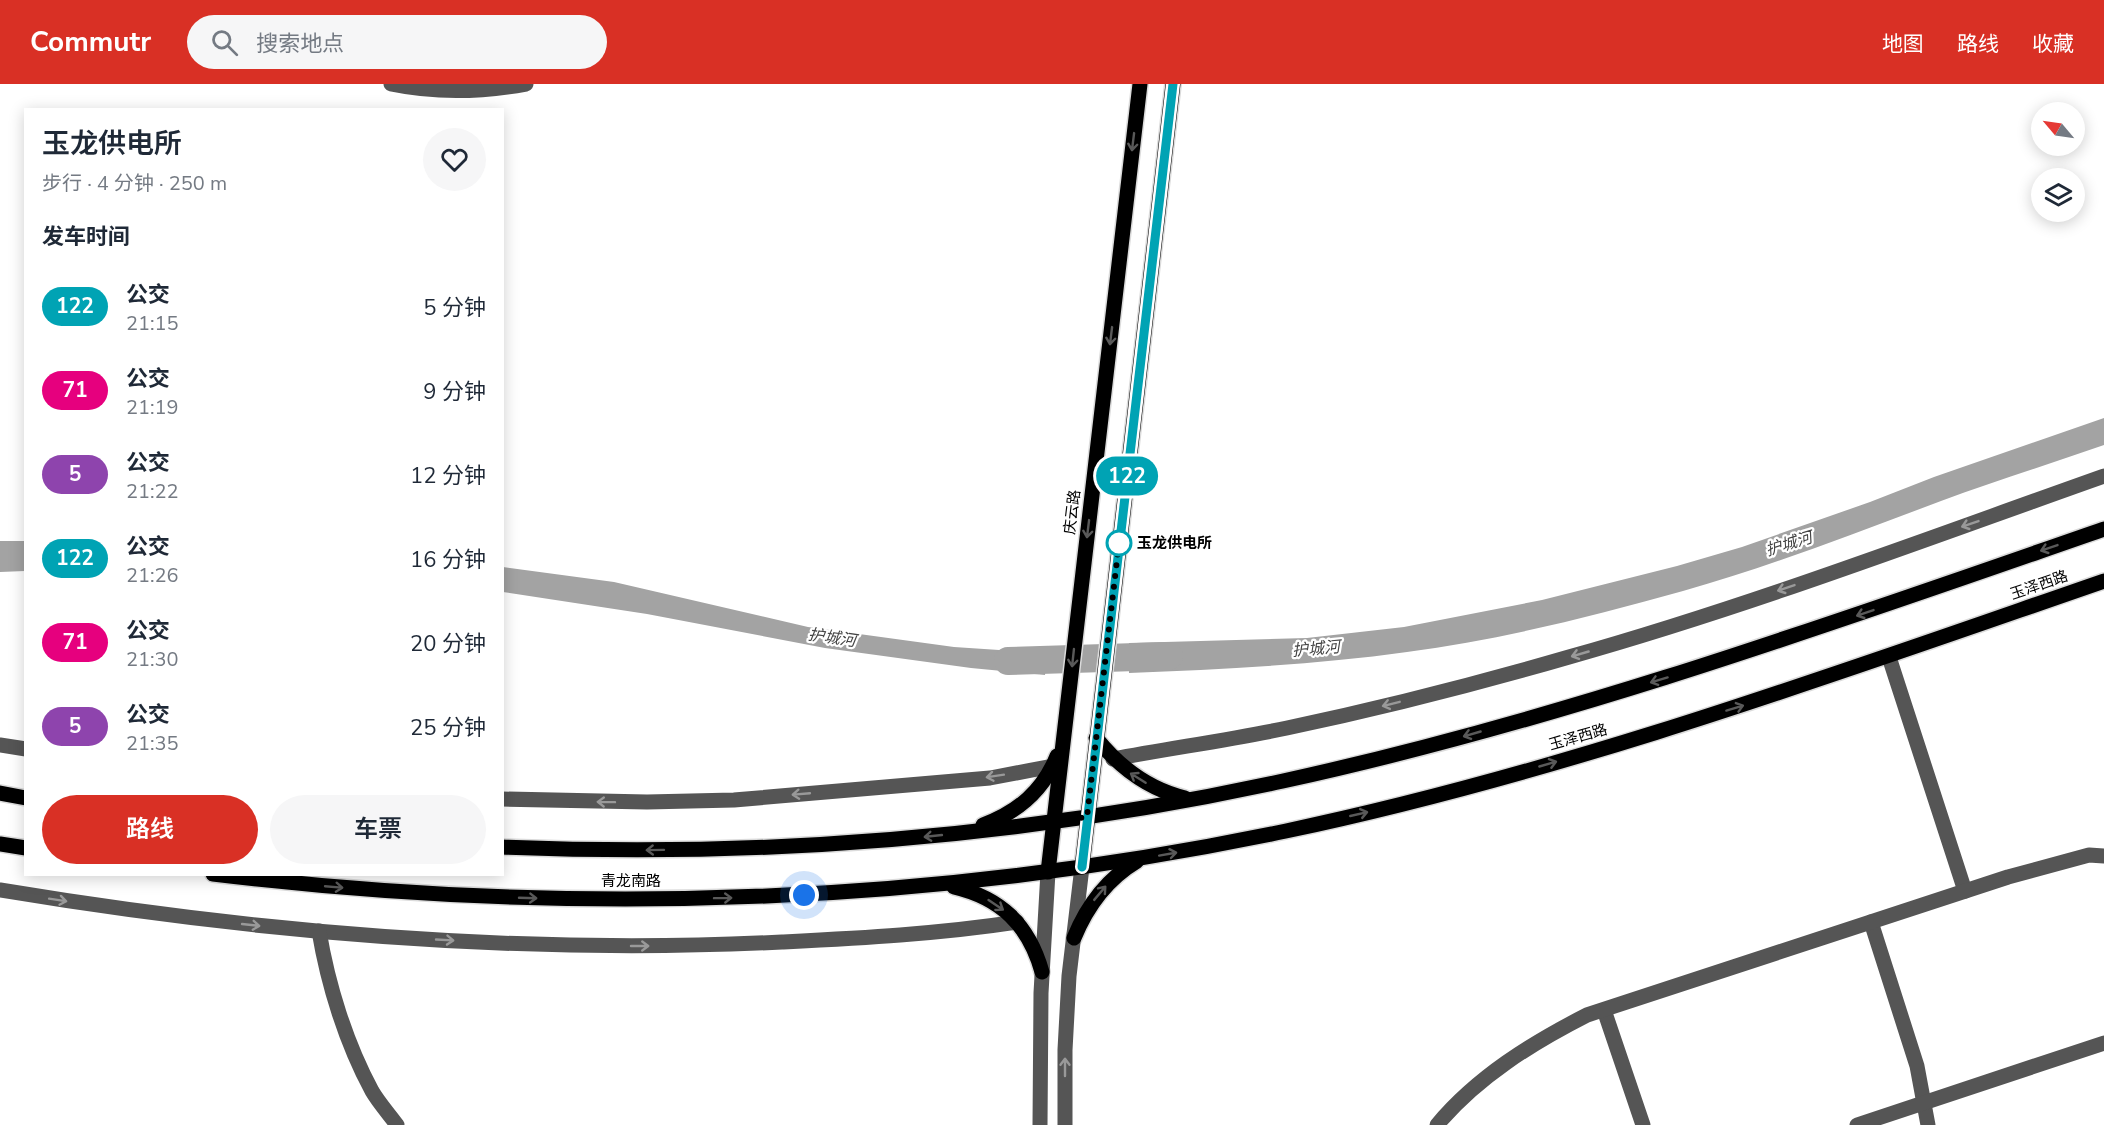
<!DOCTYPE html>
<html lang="zh">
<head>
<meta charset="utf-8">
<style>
  :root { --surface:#fff; --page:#f6f6f7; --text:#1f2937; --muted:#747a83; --accent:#d93025 }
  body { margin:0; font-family:"Nunito Sans","Noto Sans SC",sans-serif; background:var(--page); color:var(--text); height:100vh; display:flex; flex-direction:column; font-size:22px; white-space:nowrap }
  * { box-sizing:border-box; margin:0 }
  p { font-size:20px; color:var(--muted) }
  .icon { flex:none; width:33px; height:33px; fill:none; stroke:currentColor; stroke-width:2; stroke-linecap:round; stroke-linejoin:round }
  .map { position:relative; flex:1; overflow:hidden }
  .panel { position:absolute; left:24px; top:24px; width:480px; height:768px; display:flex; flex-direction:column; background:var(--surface); border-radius:0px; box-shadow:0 3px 15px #0003 }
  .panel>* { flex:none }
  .badge { padding:0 12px; border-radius:20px; font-size:21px; line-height:39px }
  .needle { width:39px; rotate:299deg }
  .tools { position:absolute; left:2031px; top:18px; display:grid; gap:12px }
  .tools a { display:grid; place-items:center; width:54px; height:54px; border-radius:50%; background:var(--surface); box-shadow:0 3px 15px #0003; font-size:30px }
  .you { position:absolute; width:30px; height:30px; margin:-15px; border:4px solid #fff; border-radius:50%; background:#1a73e8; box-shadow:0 0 0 9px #1a73e833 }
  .map>.badge { position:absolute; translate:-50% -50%; box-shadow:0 0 0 3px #fff }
  h2 { padding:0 18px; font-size:22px; line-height:54px }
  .round { display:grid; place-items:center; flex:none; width:63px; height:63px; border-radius:32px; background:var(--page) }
  .headline { display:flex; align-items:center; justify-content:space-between; height:102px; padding:0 18px }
  h1 { font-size:28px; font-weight:600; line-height:45px }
  .action { display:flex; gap:12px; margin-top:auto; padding:12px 18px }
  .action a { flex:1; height:69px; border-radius:36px; background:var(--accent); color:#fff; font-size:24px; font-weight:600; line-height:69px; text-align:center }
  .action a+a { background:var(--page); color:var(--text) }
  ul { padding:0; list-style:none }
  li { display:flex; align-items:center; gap:18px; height:84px; padding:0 18px }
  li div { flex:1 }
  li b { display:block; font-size:22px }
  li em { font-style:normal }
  li .badge { min-width:66px; font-weight:700; text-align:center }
  header { display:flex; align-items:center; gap:36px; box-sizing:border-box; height:84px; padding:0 30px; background:var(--accent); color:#fff }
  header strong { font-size:28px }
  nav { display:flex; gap:33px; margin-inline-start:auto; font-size:21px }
  .search { width:420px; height:54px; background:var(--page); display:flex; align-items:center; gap:15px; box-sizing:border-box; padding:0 21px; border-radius:33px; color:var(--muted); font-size:22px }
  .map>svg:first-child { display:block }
  .water { fill:#a3a3a3 }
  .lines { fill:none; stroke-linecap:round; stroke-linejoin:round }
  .river { stroke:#a3a3a3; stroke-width:28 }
  .major-casing { stroke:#dbdbdb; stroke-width:18 }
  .minor { stroke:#555; stroke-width:15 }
  .major { stroke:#000; stroke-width:15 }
  .oneway { stroke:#595959 }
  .oneway2 { stroke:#999 }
  .line-casing { stroke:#fff; stroke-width:14 }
  .line { stroke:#00a3b4; stroke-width:9 }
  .walk { stroke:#000; stroke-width:6; stroke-dasharray:0 10.8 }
  .stop-dot { fill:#fff; stroke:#00a3b4; stroke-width:3 }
  .labels { text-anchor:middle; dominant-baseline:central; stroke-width:4.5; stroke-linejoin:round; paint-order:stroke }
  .street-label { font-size:15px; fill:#000; stroke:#fff }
  .stop-label { font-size:15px; font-weight:bold; fill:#000; stroke:#fff; text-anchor:start }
  .water-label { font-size:16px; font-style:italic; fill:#444; stroke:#fff }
</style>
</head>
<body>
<header>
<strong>Commutr</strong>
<div class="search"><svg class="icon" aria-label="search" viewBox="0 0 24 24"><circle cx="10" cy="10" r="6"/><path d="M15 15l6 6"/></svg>搜索地点</div>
<nav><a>地图</a><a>路线</a><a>收藏</a></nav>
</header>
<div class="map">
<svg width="2104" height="1041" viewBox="0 0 2104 1041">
  <rect width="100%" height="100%" fill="#fff"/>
  <g class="water">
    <path d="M 2104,334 L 2104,361 C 2050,380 1995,397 1941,417 C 1856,449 1771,482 1683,507 C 1593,532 1500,556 1407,568 C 1315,581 1222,585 1129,589 L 1129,559 L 1307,554 L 1404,543 L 1542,516 L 1677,482 L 1742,463 L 1870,418 L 1934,393 Z"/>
    <polygon points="0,457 25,457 25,487 0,488"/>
    <polygon points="503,483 614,498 808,543 954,563 1047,569 1045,591 971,584 825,564 647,530 503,508"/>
  </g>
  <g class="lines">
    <polyline class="river" points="1008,577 1169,572"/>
    <g class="major-casing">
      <g id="major">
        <path d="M 1096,654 C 1120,684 1148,705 1185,714"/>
        <polyline points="0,709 26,714"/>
        <path d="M 983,741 C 1018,728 1043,707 1057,672"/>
        <polyline points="0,760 26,764"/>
        <path d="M 502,763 C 764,774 1027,753 1283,697 C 1563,636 1833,539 2104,445"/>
        <polyline points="1082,783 1173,0"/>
        <polyline points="1048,788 1140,0"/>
        <path d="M 213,790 C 571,833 933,821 1286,747 C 1566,688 1835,590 2104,497"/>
        <path d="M 954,803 C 1001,814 1029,841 1042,888"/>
        <path d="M 1074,854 C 1087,822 1107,795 1137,777"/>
      </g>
    </g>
    <g class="minor">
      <path d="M 391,0 C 434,9 482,8 526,0"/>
      <polyline points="1889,573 1965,807"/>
      <polyline points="0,661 26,665"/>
      <path d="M 1113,675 C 1171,664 1230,656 1287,644 C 1382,624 1476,600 1569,573 C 1750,522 1926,455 2104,392"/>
      <polyline points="502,715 647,718 734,716 990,694 1053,682"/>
      <path d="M 0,806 C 258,849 520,871 782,858 C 860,854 939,850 1017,838"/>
      <polyline points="1871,838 1917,982 1928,1041"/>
      <path d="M 319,847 C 328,901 346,959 372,1007 C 379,1019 389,1030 397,1041"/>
      <polyline points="1604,926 1643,1041"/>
      <polyline points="1040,1041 1041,909 1048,788"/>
      <polyline points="1065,1041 1065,966 1069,892 1082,783"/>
      <path d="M 1437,1041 C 1477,993 1532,959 1587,931 L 2008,793 L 2089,771 L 2104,772"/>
      <polyline points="1857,1041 2104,959"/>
    </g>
    <use href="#major" class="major"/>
  </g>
  <defs><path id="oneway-shaft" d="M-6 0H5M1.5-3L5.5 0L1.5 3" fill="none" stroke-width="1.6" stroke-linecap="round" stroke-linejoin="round" transform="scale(1.5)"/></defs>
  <g class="oneway">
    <use href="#oneway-shaft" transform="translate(1133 58) rotate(97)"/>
    <use href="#oneway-shaft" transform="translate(1111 252) rotate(97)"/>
    <use href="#oneway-shaft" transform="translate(1088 445) rotate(97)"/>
    <use href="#oneway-shaft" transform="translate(2049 464) rotate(161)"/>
    <use href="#oneway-shaft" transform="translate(1865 529) rotate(161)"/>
    <use href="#oneway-shaft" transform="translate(1073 574) rotate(96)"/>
    <use href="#oneway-shaft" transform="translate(1659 596) rotate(163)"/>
    <use href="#oneway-shaft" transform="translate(1735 624) rotate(-17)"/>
    <use href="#oneway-shaft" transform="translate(1472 650) rotate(164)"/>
    <use href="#oneway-shaft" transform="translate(1548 680) rotate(-16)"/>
    <use href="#oneway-shaft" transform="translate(1138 694) rotate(-148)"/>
    <use href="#oneway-shaft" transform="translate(1359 730) rotate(-13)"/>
    <use href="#oneway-shaft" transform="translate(933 752) rotate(174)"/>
    <use href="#oneway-shaft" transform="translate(655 766) rotate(179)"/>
    <use href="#oneway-shaft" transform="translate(1168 770) rotate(-10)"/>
    <use href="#oneway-shaft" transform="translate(334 803) rotate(5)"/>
    <use href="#oneway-shaft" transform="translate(1100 809) rotate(-50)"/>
    <use href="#oneway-shaft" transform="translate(528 814) rotate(2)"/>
    <use href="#oneway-shaft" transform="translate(723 814) rotate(-1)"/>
    <use href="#oneway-shaft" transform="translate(996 821) rotate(34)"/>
  </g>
  <g class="oneway2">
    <use href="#oneway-shaft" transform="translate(1970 440) rotate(161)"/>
    <use href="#oneway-shaft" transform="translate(1786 504) rotate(161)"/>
    <use href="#oneway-shaft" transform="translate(1580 570) rotate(164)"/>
    <use href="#oneway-shaft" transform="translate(1391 620) rotate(166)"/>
    <use href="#oneway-shaft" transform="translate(995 692) rotate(171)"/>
    <use href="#oneway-shaft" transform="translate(801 710) rotate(175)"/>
    <use href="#oneway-shaft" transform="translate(606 718) rotate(-179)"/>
    <use href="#oneway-shaft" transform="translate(58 816) rotate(9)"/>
    <use href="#oneway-shaft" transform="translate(251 841) rotate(6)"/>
    <use href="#oneway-shaft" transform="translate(445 856) rotate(3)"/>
    <use href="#oneway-shaft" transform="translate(640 862)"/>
    <use href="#oneway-shaft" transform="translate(1065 983) rotate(-90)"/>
  </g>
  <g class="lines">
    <g class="line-casing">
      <polyline id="line" points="1082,783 1173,0"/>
    </g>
    <use href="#line" class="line"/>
    <polyline class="walk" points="804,811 921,803 1048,788 1054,737 1087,733 1119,459"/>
  </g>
  <circle class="stop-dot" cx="1119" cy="459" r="12"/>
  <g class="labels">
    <g class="street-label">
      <text transform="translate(1072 428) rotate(-83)">庆云路</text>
      <text transform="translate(2039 501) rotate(-19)">玉泽西路</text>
      <text transform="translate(1578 653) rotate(-16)">玉泽西路</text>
      <text x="631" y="797">青龙南路</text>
    </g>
    <g class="stop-label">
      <text x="1137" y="459">玉龙供电所</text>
    </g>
    <g class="water-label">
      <text transform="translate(1789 460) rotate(-17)">护城河</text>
      <text transform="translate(832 554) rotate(8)">护城河</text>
      <text transform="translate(1316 565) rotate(-5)">护城河</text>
    </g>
  </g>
</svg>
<div class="tools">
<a><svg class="needle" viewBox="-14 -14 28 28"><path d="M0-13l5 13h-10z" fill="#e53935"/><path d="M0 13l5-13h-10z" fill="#747a83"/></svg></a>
<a><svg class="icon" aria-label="layers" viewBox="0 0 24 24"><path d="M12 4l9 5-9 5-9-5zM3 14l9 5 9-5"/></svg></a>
</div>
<div class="you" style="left:804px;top:811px"></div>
<b class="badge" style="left:1127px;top:392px;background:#00a3b4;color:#fff">122</b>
<section class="panel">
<div class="headline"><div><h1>玉龙供电所</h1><p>步行 · 4 分钟 · 250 m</p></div><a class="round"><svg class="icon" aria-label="heart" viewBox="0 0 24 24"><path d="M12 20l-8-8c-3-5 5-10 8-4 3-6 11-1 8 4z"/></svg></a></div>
<h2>发车时间</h2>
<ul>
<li><span class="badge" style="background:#00a3b4;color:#fff">122</span><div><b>公交</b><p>21:15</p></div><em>5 分钟</em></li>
<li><span class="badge" style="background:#e6007e;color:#fff">71</span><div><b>公交</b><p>21:19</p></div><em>9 分钟</em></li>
<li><span class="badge" style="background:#8e44ad;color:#fff">5</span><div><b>公交</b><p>21:22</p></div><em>12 分钟</em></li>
<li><span class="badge" style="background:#00a3b4;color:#fff">122</span><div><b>公交</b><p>21:26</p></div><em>16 分钟</em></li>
<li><span class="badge" style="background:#e6007e;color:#fff">71</span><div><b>公交</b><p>21:30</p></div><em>20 分钟</em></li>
<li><span class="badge" style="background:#8e44ad;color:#fff">5</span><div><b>公交</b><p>21:35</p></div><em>25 分钟</em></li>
</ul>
<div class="action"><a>路线</a><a>车票</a></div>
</section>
</div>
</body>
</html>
